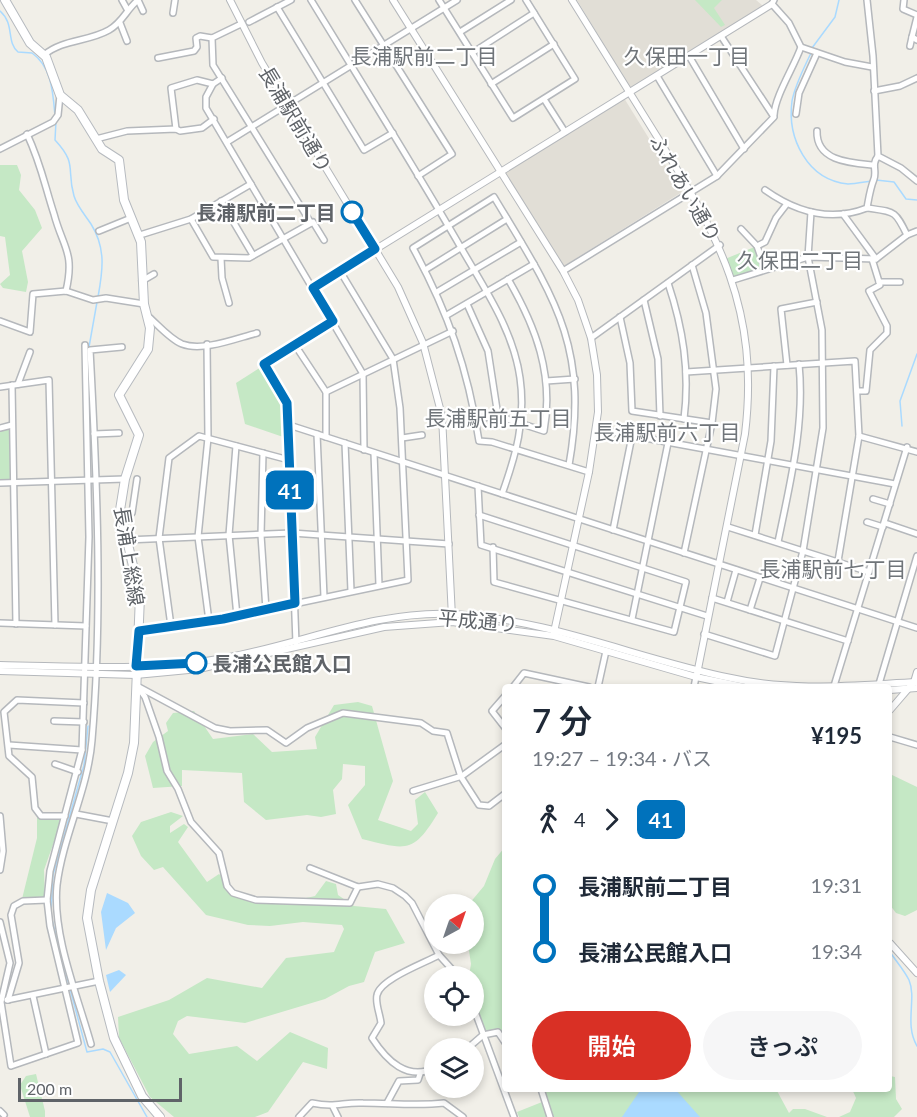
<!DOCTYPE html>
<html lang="ja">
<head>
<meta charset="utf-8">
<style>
  :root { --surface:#fff; --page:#f6f6f7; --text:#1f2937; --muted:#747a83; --accent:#d93025 }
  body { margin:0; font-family:Lato,"Noto Sans JP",sans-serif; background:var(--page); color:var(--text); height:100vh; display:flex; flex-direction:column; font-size:22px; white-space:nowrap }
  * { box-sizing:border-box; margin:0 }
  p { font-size:20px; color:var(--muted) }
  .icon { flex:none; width:33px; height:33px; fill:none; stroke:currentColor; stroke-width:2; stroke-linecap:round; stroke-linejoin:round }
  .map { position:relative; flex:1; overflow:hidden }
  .details { position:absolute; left:502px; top:684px; width:390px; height:408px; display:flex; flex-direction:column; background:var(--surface); border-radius:6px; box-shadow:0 3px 9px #0003 }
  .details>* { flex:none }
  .badge { padding:0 12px; border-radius:9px; font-size:21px; line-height:39px }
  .needle { width:39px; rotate:40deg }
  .fabs { position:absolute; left:424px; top:894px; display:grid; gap:12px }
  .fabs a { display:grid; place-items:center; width:60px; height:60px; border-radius:50%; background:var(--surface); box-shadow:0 3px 9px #0003; font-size:30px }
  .scale { position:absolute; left:18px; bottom:15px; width:164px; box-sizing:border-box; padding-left:6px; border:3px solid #5f6368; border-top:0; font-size:16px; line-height:21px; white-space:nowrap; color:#5f6368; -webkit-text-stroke:4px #fff; paint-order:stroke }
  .map>.badge { position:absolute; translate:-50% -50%; box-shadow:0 0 0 3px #fff }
  .legs { display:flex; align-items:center; gap:9px; height:66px; padding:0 30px; font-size:20px }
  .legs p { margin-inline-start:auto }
  .overview { display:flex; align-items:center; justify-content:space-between; height:102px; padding:0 30px }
  h1 { font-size:33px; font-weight:600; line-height:45px }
  .cta { display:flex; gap:12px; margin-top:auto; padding:12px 30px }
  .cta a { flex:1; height:69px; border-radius:36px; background:var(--accent); color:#fff; font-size:24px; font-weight:600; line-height:69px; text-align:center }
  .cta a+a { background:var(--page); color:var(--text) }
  ul { padding:0 30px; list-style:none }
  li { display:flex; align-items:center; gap:21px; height:66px; font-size:22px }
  li i { display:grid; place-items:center; width:9px; height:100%; margin:0 8px; background:currentColor }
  li i::after { content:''; width:15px; height:15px; margin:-8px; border:4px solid; border-radius:50%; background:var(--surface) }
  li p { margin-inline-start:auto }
  li:first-child i { background:linear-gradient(#0000 50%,currentColor 0) }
  li:last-child i { background:linear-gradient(currentColor 50%,#0000 0) }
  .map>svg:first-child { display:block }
  .education { fill:#e1ded6 }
  .green { fill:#c5e8c5 }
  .water { fill:#aadaff }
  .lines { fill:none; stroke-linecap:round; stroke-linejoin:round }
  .stream { stroke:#aadaff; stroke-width:1.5 }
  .minor-casing { stroke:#b5b8bc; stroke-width:8 }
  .tertiary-casing { stroke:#b5b8bc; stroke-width:8 }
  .secondary-casing { stroke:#b6babf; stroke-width:10 }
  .minor { stroke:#fff; stroke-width:5 }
  .tertiary { stroke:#fff; stroke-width:6 }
  .secondary { stroke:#fff; stroke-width:8 }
  .line-1-casing { stroke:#fff; stroke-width:14 }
  .line-1 { stroke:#0072bc; stroke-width:9 }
  .stop-1-dot { fill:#fff; stroke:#0072bc; stroke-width:3 }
  .labels { text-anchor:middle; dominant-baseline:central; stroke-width:4.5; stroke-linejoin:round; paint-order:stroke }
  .street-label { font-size:20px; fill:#5f6368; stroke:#fff }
  .stop-label { font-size:20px; font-weight:bold; fill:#5f6368; stroke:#fff; text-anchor:end }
  .neighbourhood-label { font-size:21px; fill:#70757a; stroke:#fff }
</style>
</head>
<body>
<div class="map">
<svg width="917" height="1117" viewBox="0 0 917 1117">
  <rect width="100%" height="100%" fill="#f1efe8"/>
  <g class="education">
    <polygon points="577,0 756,0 763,6 630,88"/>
    <polygon points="624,98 682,192 564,266 503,174"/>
  </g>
  <g class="green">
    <polygon points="695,0 722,0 714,8 725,25 721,27"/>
    <polygon points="0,165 17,165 21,175 19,190 35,210 42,228 22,251 28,282 26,292 3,288 0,284 10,275 5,237 0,236"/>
    <polygon points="757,246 765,269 733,280 725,259"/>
    <polygon points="264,365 287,403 289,439 245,424 236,383"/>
    <polygon points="12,425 13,481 0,483 0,428"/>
    <path d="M 358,702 L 372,706 L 393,781 L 378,820 L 411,831 L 418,824 L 415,800 L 425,792 L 438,813 C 413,854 407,850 362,839 L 348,805 L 365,785 L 365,766 L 343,764 L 342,779 L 333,790 L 336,814 L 321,817 L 307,815 L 266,820 L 244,802 L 242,773 L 182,770 L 182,786 L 153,788 L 145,756 L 153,742 L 168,731 L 166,723 L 173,713 L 194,711 L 213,739 L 253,734 L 272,752 L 317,749 L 315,737 L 334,705 Z"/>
    <polygon points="890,774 917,787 917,910 905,916 896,913 890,905"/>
    <path d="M 171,812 L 183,816 L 170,826 L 170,833 L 184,824 L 188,827 L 178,842 L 207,882 L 219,874 L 224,878 L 223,885 C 248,908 284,903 315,896 L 326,881 L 336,884 L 338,895 L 354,906 L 386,909 L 405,943 L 375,952 L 364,982 L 349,986 L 325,999 L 245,1023 L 187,1016 L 178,1021 L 173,1034 L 189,1054 L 237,1046 L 257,1061 L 290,1032 L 328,1048 L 327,1069 L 303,1062 L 268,1112 L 255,1117 L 174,1117 L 150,1097 L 119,1038 L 118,1017 L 169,1000 L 207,978 L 262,988 L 286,958 L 334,952 L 344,929 L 342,925 L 303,922 L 270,926 L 248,925 L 206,915 L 163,867 L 154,870 L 141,856 L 132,836 L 141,822 Z"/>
    <polygon points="37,816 62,819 44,870 45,897 22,899 37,838"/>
    <polygon points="505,847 505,1040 499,1030 486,1033 474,999 474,976 469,976 471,964 468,944 474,944 474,904 469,904 484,886 495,859"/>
    <polygon points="36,1074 45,1111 45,1117 30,1117 20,1085 26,1076"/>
    <polygon points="890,1076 895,1077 896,1099 902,1109 894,1117 839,1117 850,1112 856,1098 852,1089 890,1089"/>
    <polygon points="543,1089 776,1089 789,1113 793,1109 805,1109 827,1117 519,1117 517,1112 547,1100"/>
  </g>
  <g class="water">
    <polygon points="107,893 128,903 135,913 116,928 106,950 101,912"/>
    <polygon points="119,970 126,975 110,992 106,975"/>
    <polygon points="641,1089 675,1089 700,1117 622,1117"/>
  </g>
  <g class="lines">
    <g class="stream">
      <path d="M 0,11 C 15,24 6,42 18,52 L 32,53 C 52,67 53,93 55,116"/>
      <polyline points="812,48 835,17 839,0"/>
      <path d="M 811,53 C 804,68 795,85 792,101 C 787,138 807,180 848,184 C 855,184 864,182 871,181"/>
      <path d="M 56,121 L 55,140 C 78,165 66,168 74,196 C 77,206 85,215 91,224 C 106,248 103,270 98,297"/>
      <polyline points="876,180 894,182 906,199 917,200"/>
      <polyline points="89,347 97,302"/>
      <polyline points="902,426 900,401 917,354"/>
      <polyline points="51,912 53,875 84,765 88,726"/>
      <polyline points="52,920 69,985"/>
      <path d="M 890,952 C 896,961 904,970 909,980 C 917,999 904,1024 917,1046"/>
      <polyline points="70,989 87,1052 103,1049 110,1052 147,1117"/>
    </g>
    <g class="minor-casing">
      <g id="minor">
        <polyline points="122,0 127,9"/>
        <path d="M 311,0 C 361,82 412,163 460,246 C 484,288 513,329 520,378 C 526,420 516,455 502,494"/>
        <polyline points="355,0 452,154 418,176"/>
        <polyline points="439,0 513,118 575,79 526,0"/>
        <polyline points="774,0 772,4 789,23 801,47 845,62 872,67"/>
        <polyline points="867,0 873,56 878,156 901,168 917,181"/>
        <polyline points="904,0 903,9 917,15"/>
        <polyline points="277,7 364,150 393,133"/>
        <polyline points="173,13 175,0"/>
        <polyline points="917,17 912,37 917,40"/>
        <polyline points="249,22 291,0"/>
        <polyline points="120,23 127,41"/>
        <polyline points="241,24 212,38 213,65 311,223"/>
        <polyline points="460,32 511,0"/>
        <polyline points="910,46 912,37"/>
        <polyline points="472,53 534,13"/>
        <path d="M 44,55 C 63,39 88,42 109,30 C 123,22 126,10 138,0 L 143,11"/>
        <polyline points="689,56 744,149"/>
        <polyline points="158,58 194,51 197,47 196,38 200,36 212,38"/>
        <polyline points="657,76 717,176"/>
        <polyline points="213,84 206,97 206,108 363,374 364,450"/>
        <polyline points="491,84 554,44"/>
        <polyline points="874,91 900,86 917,78"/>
        <polyline points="544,99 565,132"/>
        <polyline points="796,114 799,93 817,53"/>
        <path d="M 774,115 C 775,96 794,67 801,47"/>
        <polyline points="176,129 171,88 197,80 213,84 222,78"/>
        <path d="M 817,131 C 816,161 850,163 872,165"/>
        <path d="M 27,134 C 41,164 44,183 54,214 C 63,248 75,252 66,291"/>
        <polyline points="96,139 127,131 176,129 180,131 202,128 214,119"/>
        <polyline points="227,142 457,0"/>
        <polyline points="0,149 53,122 58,115 60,95"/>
        <path d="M 765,190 C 796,212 831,222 867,208 C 869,197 870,189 874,179 C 877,170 871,165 878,156"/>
        <polyline points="221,201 253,255"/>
        <path d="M 867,208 C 895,212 895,210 907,235"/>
        <polyline points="843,214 876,259"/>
        <polyline points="191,219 213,257 249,258 313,222 324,240"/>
        <polyline points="741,229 757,246 765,269"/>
        <polyline points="99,231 131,218"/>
        <polyline points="140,235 191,219 251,184"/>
        <polyline points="757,246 765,242 776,218 786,205"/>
        <polyline points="221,258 222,278 229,303"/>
        <polyline points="425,270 507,219"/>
        <polyline points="563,271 717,176 774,117 721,36"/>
        <polyline points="733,280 808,257 876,259 907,235 917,231"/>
        <polyline points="142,281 154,274"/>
        <polyline points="879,282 900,282"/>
        <path d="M 668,283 C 683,328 690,371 684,419"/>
        <polyline points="437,292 521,242"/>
        <polyline points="644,300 658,359 660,416"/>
        <polyline points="467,304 488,351 498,416"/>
        <polyline points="447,315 534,264"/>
        <path d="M 149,317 C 159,326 170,339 182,344 C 203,352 237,338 257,333"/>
        <polyline points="620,317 630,363 632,411 712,423"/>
        <polyline points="0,321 30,332 33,294 66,291 93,300 106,298 144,304"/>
        <polyline points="591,338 720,245"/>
        <polyline points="207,344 208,438 198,537 209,621"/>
        <polyline points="295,345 326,392 326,437"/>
        <polyline points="787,365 781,309 817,302"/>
        <polyline points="686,372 855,361 859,436 838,561"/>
        <polyline points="546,381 575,379"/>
        <polyline points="18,384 30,352"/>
        <polyline points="12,385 16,624"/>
        <polyline points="0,387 49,380 55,625"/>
        <polyline points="857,391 866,391 870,350 887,333 887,326 869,291 880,285 872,259"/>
        <polyline points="326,392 453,331"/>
        <path d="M 475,419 L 498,416 L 544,431 C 554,375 536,327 508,279"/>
        <polyline points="289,425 917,628"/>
        <polyline points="0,428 12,425"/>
        <polyline points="596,429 895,484"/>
        <polyline points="94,434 119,433"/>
        <polyline points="317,434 324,597"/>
        <polyline points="859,436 917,452"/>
        <polyline points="402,438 422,435"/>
        <polyline points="345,443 351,591"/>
        <polyline points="236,446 229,535 237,616"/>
        <polyline points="263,453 261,535 266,610"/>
        <polyline points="374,453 379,585"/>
        <path d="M 569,465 C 590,345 553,295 494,197 L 413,248 C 448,312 468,369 479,441 L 492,442 L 589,472"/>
        <polyline points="0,483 125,479"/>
        <polyline points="478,486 481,545 707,616"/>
        <polyline points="873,499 890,504"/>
        <polyline points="479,515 686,582 674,632 494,582 493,547"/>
        <polyline points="121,517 128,517 132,513 137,479"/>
        <polyline points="867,522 883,527"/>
        <polyline points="885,523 917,534"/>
        <polyline points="728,527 869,572"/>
        <polyline points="613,530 632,436"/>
        <polyline points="755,535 771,441 774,366"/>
        <polyline points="126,540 292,533 449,544"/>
        <path d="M 778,542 C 790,483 805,425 799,364"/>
        <polyline points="684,553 712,423 716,389 706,313 692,265"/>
        <polyline points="712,598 848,641"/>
        <polyline points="727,602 736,570"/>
        <polyline points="750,610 760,578"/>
        <polyline points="632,619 668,443"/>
        <polyline points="0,623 86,626"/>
        <polyline points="171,626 159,538 169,458 199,436 289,460"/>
        <polyline points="139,631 237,616 408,580 400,408 393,359 340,271"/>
        <polyline points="704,634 775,656 803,551 823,428 822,330 808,257 811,212"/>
        <polyline points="296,643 287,403 264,365 333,321"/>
        <polyline points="879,684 917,556"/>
        <polyline points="137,686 215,728 230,731 267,730 286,743 307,728 343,713 421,723 433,731 447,733 461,777 479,805 489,806 506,793"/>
        <polyline points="834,686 907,447"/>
        <polyline points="138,687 145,697 159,737 167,771 178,789 191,822 219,853 227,886 233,893 256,900 350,903 358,887"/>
        <polyline points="513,687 524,673 589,687"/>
        <polyline points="598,687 606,651"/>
        <polyline points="694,687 696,677"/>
        <polyline points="506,695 492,711 506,729"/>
        <polyline points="54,721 84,722"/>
        <polyline points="890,737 917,745"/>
        <polyline points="9,745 82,750"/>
        <polyline points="55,764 78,772"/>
        <polyline points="413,791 462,776 506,744"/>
        <polyline points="76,814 113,821"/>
        <polyline points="0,816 3,851 0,870"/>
        <polyline points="65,816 41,816 35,808 32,777 9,756 4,712 17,700 84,703"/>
        <polyline points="310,868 358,887 378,884 393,888 405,896 412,903 439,955 458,976"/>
        <polyline points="0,922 10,963 1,1002 11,1066 78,1043 50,926 47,900 50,871 82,750 89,537 85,345"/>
        <polyline points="33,996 46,1054"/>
        <polyline points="7,1000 99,981"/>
        <polyline points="8,1000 19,963 11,915 14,906 23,901 47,900"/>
        <polyline points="474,1009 514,1117"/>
        <path d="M 91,1044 C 78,997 52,935 57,885 C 63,836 88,790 92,740 C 103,610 97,480 90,350 L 122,347"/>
        <polyline points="468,1048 483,1035 498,1032 506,1044"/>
        <path d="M 435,1068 C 407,1081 387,1061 372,1038 L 381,1023 C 380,1014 375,1003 377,995 C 380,979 425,963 439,955"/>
        <polyline points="541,1089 550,1117"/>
        <polyline points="387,1103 399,1081 418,1080 420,1074"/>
        <polyline points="333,1107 338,1117"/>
        <polyline points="0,1111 4,1115"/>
        <path d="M 299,1117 L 312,1103 C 336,1108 342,1102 363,1103 C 391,1103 417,1106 444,1103 L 463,1117"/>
      </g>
    </g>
    <g class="tertiary-casing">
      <g id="tertiary">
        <polyline points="230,0 262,63 398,287 423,343 442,416 452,617"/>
        <polyline points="393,0 563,271 578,300 591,338 597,375 598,412 589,472 554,632"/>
        <path d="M 572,0 C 600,45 628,90 656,135 C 719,236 760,310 745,434 L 697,674"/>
        <polyline points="313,288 772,4"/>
        <path d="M 0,665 C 74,666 151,672 224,658 C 299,645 375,610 453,614 C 549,619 638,659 731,678 C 792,692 855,685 917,682"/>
        <polyline points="0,671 136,675 199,669 384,627 452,622 554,636 696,677 744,687"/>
        <polyline points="890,690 917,688"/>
        <polyline points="890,710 914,682 917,672"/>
        <polyline points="890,943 917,973"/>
      </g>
    </g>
    <g class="secondary-casing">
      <polyline id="secondary" points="5,0 30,43 46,57 60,95 78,110 102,149 119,160 124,200 141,242 144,304 150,328 148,349 119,395 139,435 125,479 120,510 140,596 134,743 128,773 91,890 87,918 99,981 114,1038 142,1096 160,1117"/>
    </g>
    <use href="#minor" class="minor"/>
    <use href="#tertiary" class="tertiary"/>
    <use href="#secondary" class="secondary"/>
  </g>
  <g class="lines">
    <g class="line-1-casing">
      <polyline id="line-1" points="196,663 136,666 139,631 223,619 295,603 287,403 264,364 333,321 313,288 375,249 352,212"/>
    </g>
    <use href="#line-1" class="line-1"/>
  </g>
  <g class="stop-1-dot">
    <circle cx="352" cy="212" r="10"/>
    <circle cx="196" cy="663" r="10"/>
  </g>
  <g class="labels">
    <g class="street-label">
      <text transform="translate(296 119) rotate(59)">長浦駅前通り</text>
      <text transform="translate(686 188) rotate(60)">ふれあい通り</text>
      <text transform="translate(130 556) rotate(81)">長浦上総線</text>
      <text transform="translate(478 620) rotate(5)">平成通り</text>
    </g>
    <g class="stop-label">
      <text x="336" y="212">長浦駅前二丁目</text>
      <text x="212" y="663" text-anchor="start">長浦公民館入口</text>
    </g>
    <g class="neighbourhood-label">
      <text x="424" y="55">長浦駅前二丁目</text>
      <text x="687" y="55">久保田一丁目</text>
      <text x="800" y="259">久保田二丁目</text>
      <text x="498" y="417">長浦駅前五丁目</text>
      <text x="667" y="431">長浦駅前六丁目</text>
      <text x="833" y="568">長浦駅前七丁目</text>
    </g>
  </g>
</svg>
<div class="fabs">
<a><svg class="needle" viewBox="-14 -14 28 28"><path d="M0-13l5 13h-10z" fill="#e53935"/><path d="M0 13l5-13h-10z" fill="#747a83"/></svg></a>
<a><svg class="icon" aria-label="locate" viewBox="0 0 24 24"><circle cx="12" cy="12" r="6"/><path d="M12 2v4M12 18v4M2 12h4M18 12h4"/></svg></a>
<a><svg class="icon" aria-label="layers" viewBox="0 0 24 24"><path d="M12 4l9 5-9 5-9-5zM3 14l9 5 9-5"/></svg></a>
</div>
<div class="scale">200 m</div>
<b class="badge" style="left:290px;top:490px;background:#0072bc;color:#fff">41</b>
<section class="details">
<div class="overview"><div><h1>7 分</h1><p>19:27 – 19:34 · バス</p></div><b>¥195</b></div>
<div class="legs"><svg class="icon" aria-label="walk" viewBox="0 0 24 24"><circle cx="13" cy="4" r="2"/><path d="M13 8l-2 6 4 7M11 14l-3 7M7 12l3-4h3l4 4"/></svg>4<svg class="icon" aria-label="forward" viewBox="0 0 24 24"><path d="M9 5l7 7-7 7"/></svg><b class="badge" style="background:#0072bc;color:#fff">41</b></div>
<ul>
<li><i style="color:#0072bc"></i><b>長浦駅前二丁目</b><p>19:31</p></li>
<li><i style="color:#0072bc"></i><b>長浦公民館入口</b><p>19:34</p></li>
</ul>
<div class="cta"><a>開始</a><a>きっぷ</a></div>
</section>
</div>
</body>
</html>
